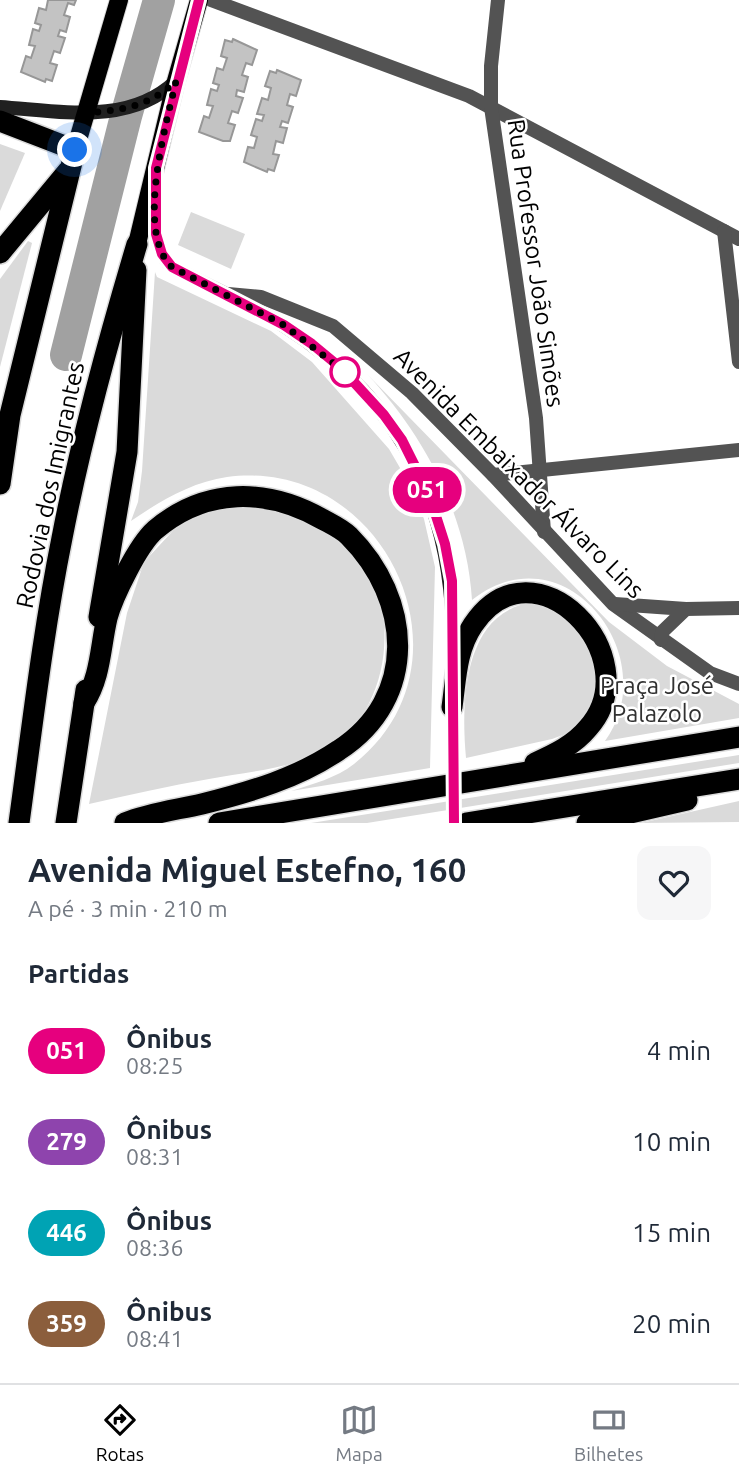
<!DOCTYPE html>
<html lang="pt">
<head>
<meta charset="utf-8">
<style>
  :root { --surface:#fff; --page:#f6f6f7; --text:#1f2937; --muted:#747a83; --line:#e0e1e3; --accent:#000 }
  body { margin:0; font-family:Ubuntu,sans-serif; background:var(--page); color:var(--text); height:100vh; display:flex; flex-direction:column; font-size:26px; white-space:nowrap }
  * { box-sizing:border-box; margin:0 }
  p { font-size:23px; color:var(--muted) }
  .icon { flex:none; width:38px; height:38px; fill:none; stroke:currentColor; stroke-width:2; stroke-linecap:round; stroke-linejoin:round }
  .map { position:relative; height:823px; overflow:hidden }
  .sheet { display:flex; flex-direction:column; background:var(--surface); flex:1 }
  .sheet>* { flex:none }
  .badge { padding:0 14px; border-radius:23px; font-size:24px; line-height:46px }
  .you { position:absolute; width:35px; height:35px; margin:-18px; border:5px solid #fff; border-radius:50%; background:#1a73e8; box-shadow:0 0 0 10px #1a73e833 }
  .map>.badge { position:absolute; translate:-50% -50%; box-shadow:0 0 0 4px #fff }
  h2 { padding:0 28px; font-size:26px; line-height:63px }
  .round { display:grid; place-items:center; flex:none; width:74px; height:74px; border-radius:14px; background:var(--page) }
  .overview { display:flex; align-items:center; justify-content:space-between; height:119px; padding:0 28px }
  h1 { font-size:33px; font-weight:600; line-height:52px }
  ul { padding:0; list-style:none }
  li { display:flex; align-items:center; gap:21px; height:91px; padding:0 28px }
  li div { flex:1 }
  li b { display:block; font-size:26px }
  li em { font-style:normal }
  li .badge { min-width:77px; font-weight:700; text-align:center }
  .dock { display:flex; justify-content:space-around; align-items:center; height:98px; border-top:2px solid var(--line); background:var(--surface); font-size:19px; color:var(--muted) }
  .dock a { display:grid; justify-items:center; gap:4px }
  .dock .current { color:var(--accent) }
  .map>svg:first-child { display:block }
  .green { fill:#dadada }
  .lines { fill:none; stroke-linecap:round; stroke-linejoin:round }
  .river { stroke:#a1a1a1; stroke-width:32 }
  .building { fill:#c3c3c3; stroke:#979797; stroke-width:2 }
  .primary-casing { stroke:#dbdbdb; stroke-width:20 }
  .highway-casing { stroke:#dbdbdb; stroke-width:24 }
  .street { stroke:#535353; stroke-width:14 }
  .secondary { stroke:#202020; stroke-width:14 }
  .primary { stroke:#000; stroke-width:18 }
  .highway { stroke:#000; stroke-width:21 }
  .secondary-bridge { stroke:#202020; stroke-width:14 }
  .line-casing { stroke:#fff; stroke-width:16 }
  .line { stroke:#e6007e; stroke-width:10 }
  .walk { stroke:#000; stroke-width:7; stroke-dasharray:0 12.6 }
  .stop-dot { fill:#fff; stroke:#e6007e; stroke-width:3.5 }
  .labels { text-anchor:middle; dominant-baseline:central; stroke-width:5; stroke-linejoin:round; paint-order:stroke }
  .street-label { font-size:24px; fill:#000; stroke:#fff }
  .park-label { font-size:24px; fill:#313131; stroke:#fff }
</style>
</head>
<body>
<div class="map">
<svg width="739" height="823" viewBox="0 0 739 823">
  <rect width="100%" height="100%" fill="#fff"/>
  <g class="green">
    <polygon points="0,144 25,153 0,211"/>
    <polygon points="191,212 245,234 231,269 178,245"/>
    <polygon points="28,241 32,243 0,367 0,279"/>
    <path d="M 155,272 L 157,277 L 271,331 L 312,362 L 389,449 L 410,485 L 424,519 L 435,567 L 430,768 L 291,791 C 313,784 336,778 354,764 C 482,663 385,456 227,477 C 192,482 160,501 131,521 L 138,502 L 142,471 Z"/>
    <path d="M 367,374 L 609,622 L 667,666 L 739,704 L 739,718 L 605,741 C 666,656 564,527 472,600 C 467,515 424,435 367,374 Z"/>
    <path d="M 220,507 C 252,508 285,508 314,523 C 339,537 365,561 376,587 C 397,645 379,722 323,751 C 289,769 247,772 209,779 C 169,786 129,795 89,804 L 127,613 L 144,562 L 182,521 Z"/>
    <path d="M 535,602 L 567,618 L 596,655 L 597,704 L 571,732 L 552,739 L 466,758 C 461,703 462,610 535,602 Z"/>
    <polygon points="739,755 739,763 367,823 311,823"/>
    <polygon points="739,801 739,822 641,823"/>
  </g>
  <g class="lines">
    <polyline class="river" points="66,355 126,116 159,0"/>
  </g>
  <g class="building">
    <polygon points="48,0 76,0 74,5 68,3 64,15 70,17 66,32 60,30 58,36 65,38 60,53 54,51 50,63 57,65 52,81 46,79 45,82 21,72 26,56 31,58 35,46 29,45 33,29 39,31 41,25 35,23 39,8 46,10"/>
    <polygon points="233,39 257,50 252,65 246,63 242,75 248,77 244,92 237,90 236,96 243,98 238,113 232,111 228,123 235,125 230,141 223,141 199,132 204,116 209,118 213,106 207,105 211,89 217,91 219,85 213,83 217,68 223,70 227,58 221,56 225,40 232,42"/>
    <polygon points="277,70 301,80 296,96 290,94 287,105 293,107 288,123 282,121 280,127 287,128 283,143 276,141 273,154 279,155 274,171 268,169 267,172 244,162 248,147 254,148 257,137 251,135 256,119 262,121 264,115 257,114 262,98 268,100 271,88 265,86 270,71 276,73"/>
  </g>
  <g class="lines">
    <g class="primary-casing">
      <g id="primary">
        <polyline points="75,150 119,0"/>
        <polyline points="137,244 176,81 199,0"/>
      </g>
    </g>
    <g class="highway-casing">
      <g id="highway">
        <polyline points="0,121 75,150 10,415 0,484"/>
        <polyline points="0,253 68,171"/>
        <polyline points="99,617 127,452 136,270"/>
        <path d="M 84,703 C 101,676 100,648 107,618 C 113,596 138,545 155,530 C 206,487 267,488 322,519 C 331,524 342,529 349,536 C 412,599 419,698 339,750 C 298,778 250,792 202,804 C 176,810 149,813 125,823"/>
        <path d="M 452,707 C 456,679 456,650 473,625 C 534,534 651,657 588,728 C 574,745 555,754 535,763"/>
        <path d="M 19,823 C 32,728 43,632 62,538 C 81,439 108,341 137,244"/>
        <polyline points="66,823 86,690"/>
        <polyline points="219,823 739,737"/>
        <polyline points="466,823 739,779"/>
        <polyline points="587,823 687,800"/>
      </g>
    </g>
    <g class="street">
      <polyline points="211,0 469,96 739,239"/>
      <polyline points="498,0 491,66 491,107 536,418 544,532"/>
      <polyline points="724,231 739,362"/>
      <polyline points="228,294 261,297 333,326 412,393 493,475 613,604 710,673 739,684"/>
      <polyline points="493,475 739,450"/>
      <polyline points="615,604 686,609 739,608"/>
      <polyline points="661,640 662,632 686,609"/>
    </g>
    <g class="secondary">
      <path d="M 0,107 C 60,111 129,126 176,81"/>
      <path d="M 156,183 C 156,211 150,246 172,267 C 210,287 250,304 286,327 C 407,404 456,515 453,656"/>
    </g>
    <use href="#primary" class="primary"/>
    <use href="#highway" class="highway"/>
    <polyline class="secondary-bridge" points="453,724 454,823"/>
  </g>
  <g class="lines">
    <g class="line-casing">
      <polyline id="line" points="199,0 156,168 156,234 162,254 172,267 284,325 312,344 341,368 384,415 402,440 429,494 445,544 452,581 454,823"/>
    </g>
    <use href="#line" class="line"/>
    <path class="walk" d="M 75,150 L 86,113 C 122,110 149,107 176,81 C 166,125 135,233 172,267 L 284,325 L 345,372"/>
  </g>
  <circle class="stop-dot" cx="345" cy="372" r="14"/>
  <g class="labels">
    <g class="street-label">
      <text transform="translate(536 263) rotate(82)">Rua Professor João Simões</text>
      <text transform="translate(519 473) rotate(45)">Avenida Embaixador Álvaro Lins</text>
      <text transform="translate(50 485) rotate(-78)">Rodovia dos Imigrantes</text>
    </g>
    <g class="park-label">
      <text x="657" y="685">Praça José<tspan x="657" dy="28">Palazolo</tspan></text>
    </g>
  </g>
</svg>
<div class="you" style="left:75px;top:150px"></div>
<b class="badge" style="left:427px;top:490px;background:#e6007e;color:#fff">051</b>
</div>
<section class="sheet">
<div class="overview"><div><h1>Avenida Miguel Estefno, 160</h1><p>A pé · 3 min · 210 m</p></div><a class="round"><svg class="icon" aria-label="heart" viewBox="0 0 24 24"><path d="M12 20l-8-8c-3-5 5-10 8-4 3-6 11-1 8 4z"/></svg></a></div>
<h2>Partidas</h2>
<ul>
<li><span class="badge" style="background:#e6007e;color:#fff">051</span><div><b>Ônibus</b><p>08:25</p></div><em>4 min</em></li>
<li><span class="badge" style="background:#8e44ad;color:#fff">279</span><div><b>Ônibus</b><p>08:31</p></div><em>10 min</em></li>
<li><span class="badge" style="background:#00a3b4;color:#fff">446</span><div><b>Ônibus</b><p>08:36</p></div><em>15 min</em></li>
<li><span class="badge" style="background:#8b5e3c;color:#fff">359</span><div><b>Ônibus</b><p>08:41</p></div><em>20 min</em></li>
</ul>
</section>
<nav class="dock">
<a class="current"><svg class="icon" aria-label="directions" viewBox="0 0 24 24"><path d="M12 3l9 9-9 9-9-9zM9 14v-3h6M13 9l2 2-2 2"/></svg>Rotas</a>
<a><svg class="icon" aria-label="map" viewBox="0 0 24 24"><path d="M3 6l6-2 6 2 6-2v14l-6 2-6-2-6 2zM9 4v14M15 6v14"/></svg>Mapa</a>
<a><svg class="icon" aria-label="tickets" viewBox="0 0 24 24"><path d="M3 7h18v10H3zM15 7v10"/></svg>Bilhetes</a>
</nav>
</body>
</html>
